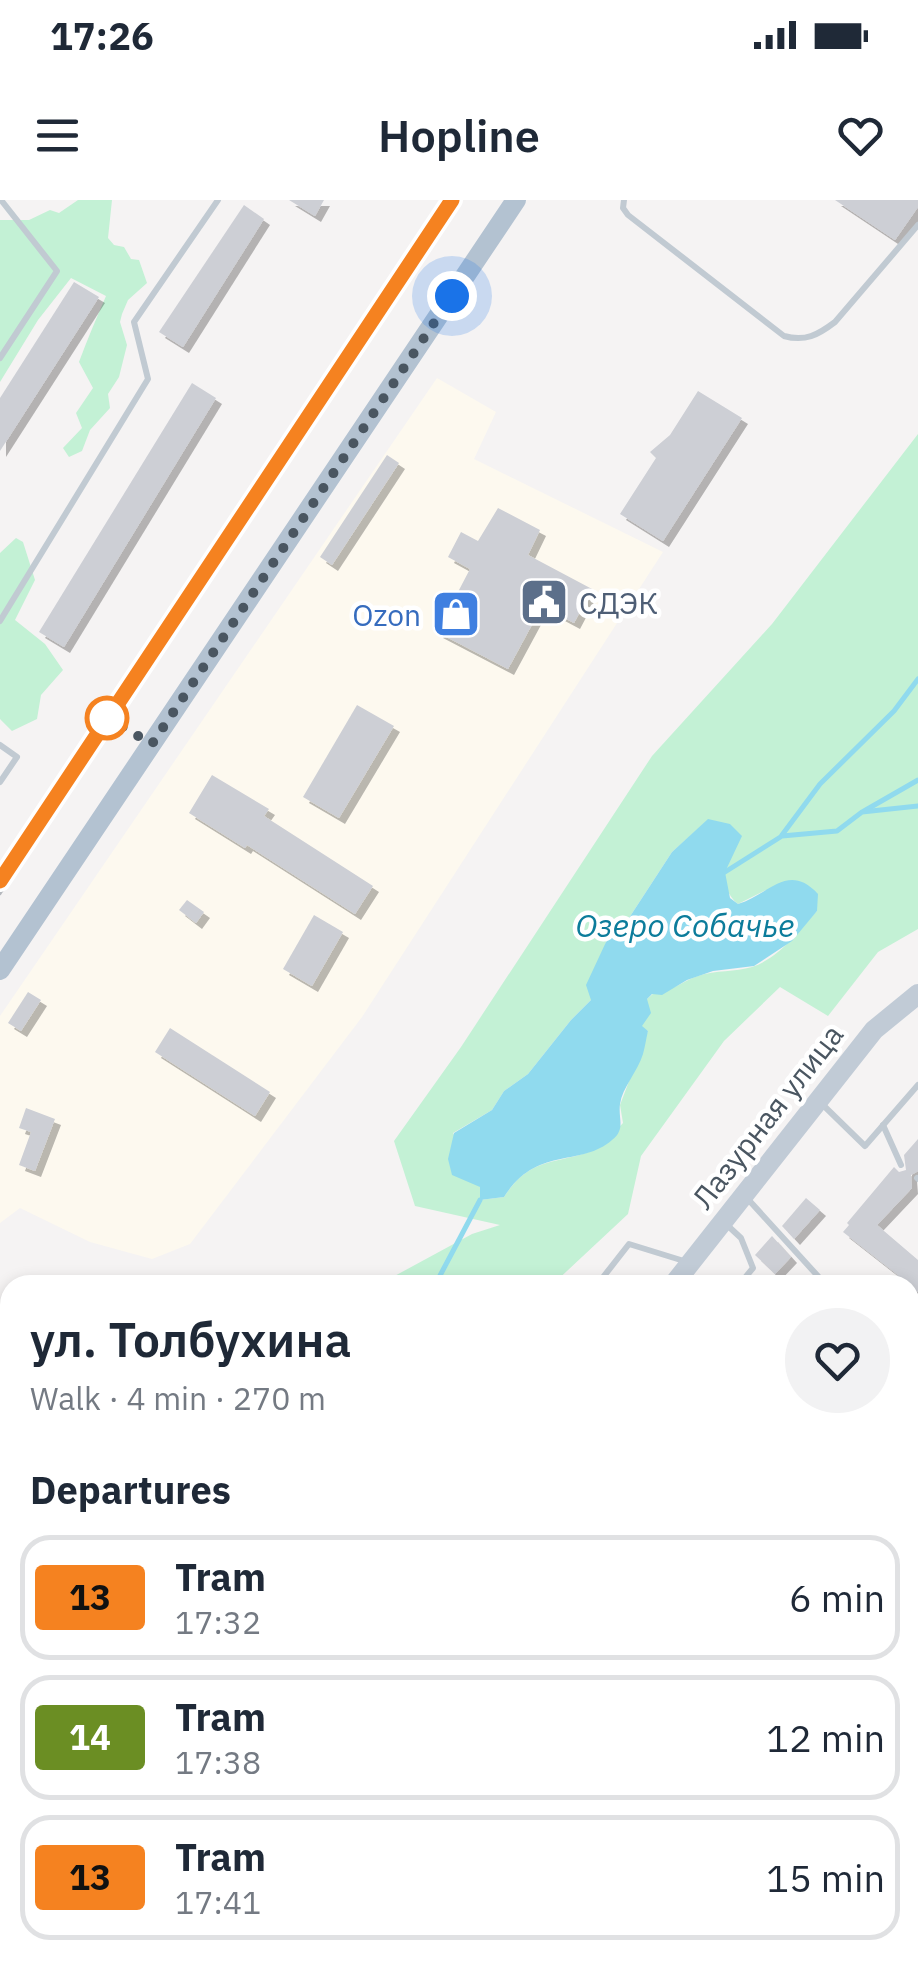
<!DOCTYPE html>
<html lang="en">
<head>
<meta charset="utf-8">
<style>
  :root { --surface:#fff; --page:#f2f2f3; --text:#1f2937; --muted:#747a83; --line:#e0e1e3 }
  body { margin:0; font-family:"IBM Plex Sans",sans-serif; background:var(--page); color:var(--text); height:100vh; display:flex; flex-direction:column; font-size:38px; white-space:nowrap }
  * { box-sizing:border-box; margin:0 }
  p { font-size:32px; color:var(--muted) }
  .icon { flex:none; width:55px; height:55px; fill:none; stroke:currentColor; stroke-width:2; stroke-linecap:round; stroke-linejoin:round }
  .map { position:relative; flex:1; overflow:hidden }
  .details { position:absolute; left:0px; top:1075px; width:920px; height:702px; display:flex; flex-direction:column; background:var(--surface); border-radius:30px 30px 0 0; box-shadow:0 5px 15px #0003 }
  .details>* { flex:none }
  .badge { padding:0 20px; border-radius:8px; font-size:35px; line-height:65px }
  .you { position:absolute; width:50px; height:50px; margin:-25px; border:8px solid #fff; border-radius:50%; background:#1a73e8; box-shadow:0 0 0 15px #1a73e833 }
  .map>.badge { position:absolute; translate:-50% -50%; box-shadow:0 0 0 5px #fff }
  h2 { padding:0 30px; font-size:38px; line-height:90px }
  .round { display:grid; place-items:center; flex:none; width:105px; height:105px; border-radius:52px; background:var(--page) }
  .summary { display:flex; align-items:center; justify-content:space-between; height:170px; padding:0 30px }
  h1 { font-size:48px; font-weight:600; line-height:75px }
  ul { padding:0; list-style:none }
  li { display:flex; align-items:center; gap:30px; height:125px; margin:0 20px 15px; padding:0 10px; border:5px solid var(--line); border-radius:30px }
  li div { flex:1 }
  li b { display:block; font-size:38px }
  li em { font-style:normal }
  li .badge { min-width:110px; font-weight:700; text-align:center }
  .status { display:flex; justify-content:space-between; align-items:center; height:70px; padding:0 50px; background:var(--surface); direction:ltr }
  .status svg { height:28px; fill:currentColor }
  header { display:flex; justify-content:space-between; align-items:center; height:130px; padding:0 30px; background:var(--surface); font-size:45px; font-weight:600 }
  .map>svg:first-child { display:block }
  .commercial { fill:#fdf9ef }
  .education { fill:#e6e4e5 }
  .green { fill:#c3f1d5; fill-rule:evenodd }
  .water { fill:#90daee }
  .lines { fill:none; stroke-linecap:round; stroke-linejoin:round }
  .stream { stroke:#90daee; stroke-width:5 }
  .building { fill:#cdcfd5; filter:url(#shadow) }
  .lane { stroke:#c1cad2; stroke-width:6 }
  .secondary { stroke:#c1cbd6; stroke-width:20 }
  .primary { stroke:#b3c2d1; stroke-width:20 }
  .tram { stroke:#b5b8bd; stroke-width:2.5 }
  .line-casing { stroke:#fff; stroke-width:22 }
  .line { stroke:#f58220; stroke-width:15 }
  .walk { stroke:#4a5661; stroke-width:10; stroke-dasharray:0 18 }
  .stop-dot { fill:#fff; stroke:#f58220; stroke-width:5 }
  .labels { text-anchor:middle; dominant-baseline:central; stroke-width:9; stroke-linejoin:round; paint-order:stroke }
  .service-label { font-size:30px; fill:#4e5e75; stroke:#fff; text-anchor:start }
  .shop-label { font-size:30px; fill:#366cbe; stroke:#fff; text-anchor:end }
  .street-label { font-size:30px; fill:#4a5661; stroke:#fff }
  .water-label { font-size:32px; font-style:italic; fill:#0c7c9b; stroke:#fff }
</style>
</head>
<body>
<div class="status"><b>17:26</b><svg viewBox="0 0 49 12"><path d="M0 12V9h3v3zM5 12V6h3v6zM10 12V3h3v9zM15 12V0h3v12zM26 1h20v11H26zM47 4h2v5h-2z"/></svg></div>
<header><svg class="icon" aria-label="menu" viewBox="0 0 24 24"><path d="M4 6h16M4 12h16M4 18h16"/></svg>Hopline<svg class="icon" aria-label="heart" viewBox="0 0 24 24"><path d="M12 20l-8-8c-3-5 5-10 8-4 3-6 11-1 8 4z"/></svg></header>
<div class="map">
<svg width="918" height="1776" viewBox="0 0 918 1776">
  <defs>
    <filter id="shadow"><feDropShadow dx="6" dy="6" stdDeviation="0" flood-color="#0004"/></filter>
  </defs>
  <rect width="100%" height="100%" fill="#f5f3f3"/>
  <polygon class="commercial" points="437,178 496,212 474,259 663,352 362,817 190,1044 152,1059 90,1042 20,1008 0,1023 0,816"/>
  <g class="education">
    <polygon points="918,1380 918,1776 846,1776 845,1768 910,1768 910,1389"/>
    <polygon points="475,1768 652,1768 646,1776 485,1776"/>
  </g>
  <g class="green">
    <path d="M 78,0 L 112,0 L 108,38 L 114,45 L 124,47 L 131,59 L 139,60 L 147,83 L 128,100 L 122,114 L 120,122 L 127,145 L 119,177 L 108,194 L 110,208 L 90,230 L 82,251 L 69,257 L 63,248 L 82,228 L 76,213 L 93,188 L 79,162 C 87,140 96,119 106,96 L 71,78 L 38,120 L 0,182 L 0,20 L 29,20 L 50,10 L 59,13 Z"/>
    <path d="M 918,234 L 918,729 L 878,752 L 828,816 L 780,787 L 724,841 L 641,956 L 628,1014 L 552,1085 L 378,1085 L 472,1034 L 500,1025 L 415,1006 L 394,941 L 461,847 L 652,556 L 772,424 ZM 708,620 L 719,622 C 721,646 717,688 738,704 L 766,690 L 817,711 C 798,731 781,757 752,767 C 735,772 716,770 698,776 C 683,781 671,792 655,792 L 647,799 L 641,828 L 648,831 L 620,905 L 623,923 C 615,931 605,946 594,950 C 556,965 530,956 504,997 L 480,1000 L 480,987 L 453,933 L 492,910 L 504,891 L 528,874 L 571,820 L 592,799 L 606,742 L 629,718 L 672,652 Z"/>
    <polygon points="16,338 23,342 35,380 15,420 45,444 63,470 41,495 37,519 12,531 0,519 0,353"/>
    <polygon points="10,1554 10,1737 0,1730 0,1568"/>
    <polygon points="918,1680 918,1764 914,1764 910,1681"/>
    <polygon points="50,1768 191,1768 190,1776 61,1776"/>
  </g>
  <path class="water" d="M 708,619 L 730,624 L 742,636 L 725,672 L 730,698 L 738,704 C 770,694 788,662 818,694 L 817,711 L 792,741 L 754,766 L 713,771 L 687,780 L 662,795 L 652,794 L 647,799 L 651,813 L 642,826 L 648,831 C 646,839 645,847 643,854 C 638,871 622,888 620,904 C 618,919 626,929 612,940 C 580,968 537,945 504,997 L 480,1000 L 480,987 L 452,975 L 448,959 L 454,933 L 492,910 L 504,891 L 528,874 L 571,820 L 591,800 L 586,785 L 606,742 L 629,718 L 672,652 Z"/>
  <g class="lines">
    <g class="stream">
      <polyline points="864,611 918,580"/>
      <polyline points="782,635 820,584 894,511 918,479"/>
      <polyline points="725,672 782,636 837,631 862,612 918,606"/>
      <polyline points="435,1085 480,1000"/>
      <polyline points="103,1776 115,1768"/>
    </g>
  </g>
  <g class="building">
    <polygon points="289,0 324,0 315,16"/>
    <polygon points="835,0 918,0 918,7 895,40"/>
    <polygon points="244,5 264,19 183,147 159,132"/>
    <polygon points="74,82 99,97 0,251 0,198"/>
    <polygon points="192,183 216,198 64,447 39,432"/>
    <polygon points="698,191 742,218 663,341 620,314 656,258 650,252 670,235"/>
    <polygon points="387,255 399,263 332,365 320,357"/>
    <polygon points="498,308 540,330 528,355 592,389 574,423 542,406 508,469 437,432 470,369 448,357 461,332 478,341"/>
    <polygon points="357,505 394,526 339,618 303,597"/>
    <polygon points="212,575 269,609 264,616 373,686 355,714 247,645 245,648 189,613"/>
    <polygon points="187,700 204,712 196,723 179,710"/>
    <polygon points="314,715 343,732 312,786 283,769"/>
    <polygon points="28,792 41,800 21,831 8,823"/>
    <polygon points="170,828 270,892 255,916 155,852"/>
    <polygon points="26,908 55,919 35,971 19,965 31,932 19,928"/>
    <polygon points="918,939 918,971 911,975 912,988 877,1025 918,1060 918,1092 905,1085 896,1077 898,1075 843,1032 849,1025 847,1023 894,967 899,972 906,970 904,955"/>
    <polygon points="806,998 820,1010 794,1039 782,1026"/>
    <polygon points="772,1036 791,1057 775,1074 755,1055"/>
  </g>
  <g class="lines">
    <g class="lane">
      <path d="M 624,0 L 623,8 L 628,15 L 784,136 C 805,142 818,135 835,122 L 918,25"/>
      <polyline points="0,158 57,71 1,0"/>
      <polyline points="0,421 148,179 134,122 218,0"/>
      <polyline points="0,545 17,557 0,582"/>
      <polyline points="823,905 865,946 918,885"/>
      <polyline points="883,925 901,965"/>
      <polyline points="917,978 918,979"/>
      <polyline points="746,997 826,1085"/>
      <polyline points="727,1025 741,1038 753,1068 739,1085"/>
      <polyline points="597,1085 629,1044 684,1061"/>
      <polyline points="910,1127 918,1120"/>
      <polyline points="0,1131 10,1129"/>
      <polyline points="910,1180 918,1187"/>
      <polyline points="910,1262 918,1261"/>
      <polyline points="910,1328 918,1327"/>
      <polyline points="910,1609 918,1618"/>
      <polyline points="337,1768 338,1776"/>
      <polyline points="386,1768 387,1776"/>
      <polyline points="750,1768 751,1776"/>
      <polyline points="831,1768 832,1776"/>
      <polyline points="267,1776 268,1768"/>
    </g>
    <g class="secondary">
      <polyline points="673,1085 874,830 918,794"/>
      <polyline points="278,1768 280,1776"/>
    </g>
    <polyline class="primary" points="0,770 516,0"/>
    <polyline class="tram" points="0,694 459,0"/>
  </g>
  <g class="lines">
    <g class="line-casing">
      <polyline id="line" points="0,681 452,0"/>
    </g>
    <use href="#line" class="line"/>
    <polyline class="walk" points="107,518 152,544 452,96"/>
  </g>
  <defs>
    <g id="civic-square" transform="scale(2.5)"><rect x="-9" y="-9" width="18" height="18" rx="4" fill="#5c6f8a" stroke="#fff"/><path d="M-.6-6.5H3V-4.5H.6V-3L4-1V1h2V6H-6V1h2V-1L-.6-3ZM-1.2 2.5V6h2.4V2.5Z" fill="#fff"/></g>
    <g id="shop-square" transform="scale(2.5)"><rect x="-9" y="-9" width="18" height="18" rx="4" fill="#3f7fe0" stroke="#fff"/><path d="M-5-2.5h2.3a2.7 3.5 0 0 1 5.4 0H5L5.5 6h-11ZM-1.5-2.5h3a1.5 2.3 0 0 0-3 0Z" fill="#fff"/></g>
  </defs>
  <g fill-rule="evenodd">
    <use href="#civic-square" x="544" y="402"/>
    <use href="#shop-square" x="456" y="414"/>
  </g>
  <circle class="stop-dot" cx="107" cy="518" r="20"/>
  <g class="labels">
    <g class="service-label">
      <text x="579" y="402">СДЭК</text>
    </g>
    <g class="shop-label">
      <text x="421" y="414">Ozon</text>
    </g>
    <g class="street-label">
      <text transform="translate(767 916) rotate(-52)">Лазурная улица</text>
    </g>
    <g class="water-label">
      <text x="685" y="725">Озеро Собачье</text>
    </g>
  </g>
</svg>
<div class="you" style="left:452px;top:96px"></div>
<section class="details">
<div class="summary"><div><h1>ул. Толбухина</h1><p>Walk · 4 min · 270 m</p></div><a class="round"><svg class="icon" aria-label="heart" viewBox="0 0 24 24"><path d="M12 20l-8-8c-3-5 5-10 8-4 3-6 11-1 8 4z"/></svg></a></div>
<h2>Departures</h2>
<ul>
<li><span class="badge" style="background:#f58220;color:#111">13</span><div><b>Tram</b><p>17:32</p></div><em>6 min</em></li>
<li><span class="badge" style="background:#6b8e23;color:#fff">14</span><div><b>Tram</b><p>17:38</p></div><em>12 min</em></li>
<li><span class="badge" style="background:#f58220;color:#111">13</span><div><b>Tram</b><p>17:41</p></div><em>15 min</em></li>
</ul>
</section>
</div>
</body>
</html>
